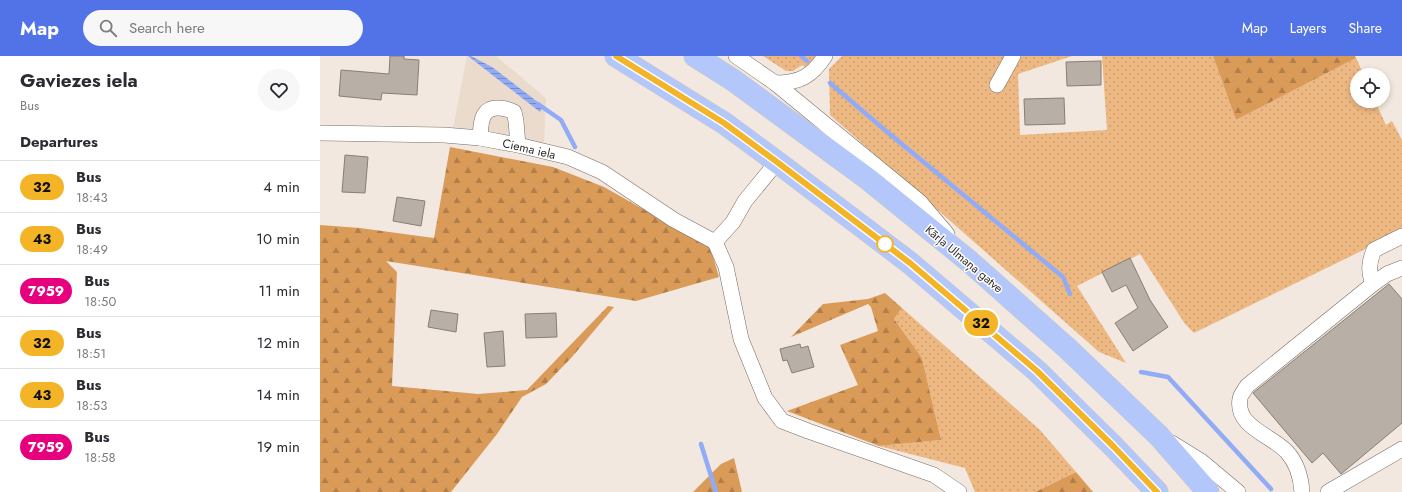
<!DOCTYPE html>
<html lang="en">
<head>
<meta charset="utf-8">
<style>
  :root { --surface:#fff; --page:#f7f7f7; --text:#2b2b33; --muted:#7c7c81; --line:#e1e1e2; --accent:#5272e7 }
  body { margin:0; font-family:Jost,sans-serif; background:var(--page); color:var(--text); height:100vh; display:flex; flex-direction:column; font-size:15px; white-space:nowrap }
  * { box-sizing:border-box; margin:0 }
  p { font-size:13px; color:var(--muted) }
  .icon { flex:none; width:22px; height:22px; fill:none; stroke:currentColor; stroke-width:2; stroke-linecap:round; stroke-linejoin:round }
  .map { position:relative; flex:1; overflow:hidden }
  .drawer { display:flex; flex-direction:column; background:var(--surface); width:320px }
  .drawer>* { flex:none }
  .badge { padding:0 8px; border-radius:13px; font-size:14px; line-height:26px }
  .fabs { position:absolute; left:1030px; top:12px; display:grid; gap:8px }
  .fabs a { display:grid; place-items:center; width:40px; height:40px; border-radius:50%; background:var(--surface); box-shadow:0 2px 6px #0003; font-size:20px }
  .map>.badge { position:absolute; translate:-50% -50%; box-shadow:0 0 0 2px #fff }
  h2 { padding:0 20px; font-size:15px; line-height:36px }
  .round { display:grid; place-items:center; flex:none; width:42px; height:42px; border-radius:21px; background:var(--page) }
  .headline { display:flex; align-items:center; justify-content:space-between; height:68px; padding:0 20px }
  h1 { font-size:19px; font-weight:700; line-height:30px }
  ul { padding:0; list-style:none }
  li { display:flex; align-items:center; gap:12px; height:52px; padding:0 20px; border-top:1px solid var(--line) }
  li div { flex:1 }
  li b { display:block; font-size:15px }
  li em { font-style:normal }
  li .badge { min-width:44px; font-weight:700; text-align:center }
  header { display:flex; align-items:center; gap:24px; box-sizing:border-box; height:56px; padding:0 20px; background:var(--accent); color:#fff }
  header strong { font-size:19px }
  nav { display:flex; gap:22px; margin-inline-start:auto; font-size:14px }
  .search { width:280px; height:36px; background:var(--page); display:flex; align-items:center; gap:10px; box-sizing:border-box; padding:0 14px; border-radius:22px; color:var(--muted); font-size:15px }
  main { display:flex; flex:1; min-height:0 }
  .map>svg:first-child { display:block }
  .built { fill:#ebdbcd }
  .grass { fill:url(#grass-dots) }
  .forest { fill:url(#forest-firs) }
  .water { fill:url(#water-rules) }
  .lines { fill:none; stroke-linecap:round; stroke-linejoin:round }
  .stream { stroke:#91abf6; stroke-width:4.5 }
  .building { fill:#b8afa6; stroke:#877e75 }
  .minor-casing { stroke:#766d65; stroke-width:16 }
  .highway-casing { stroke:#c9c8c8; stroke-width:23 }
  .minor { stroke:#fff; stroke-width:15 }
  .highway { stroke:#b4c7fa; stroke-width:22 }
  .line-casing { stroke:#fff; stroke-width:9 }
  .line { stroke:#f4b427; stroke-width:6 }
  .stop-dot { fill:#fff; stroke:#f4b427; stroke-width:2 }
  .labels { text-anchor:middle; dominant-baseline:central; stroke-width:3; stroke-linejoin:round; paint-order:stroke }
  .street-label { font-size:12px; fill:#312d2a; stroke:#fff }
</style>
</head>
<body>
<header>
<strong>Map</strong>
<div class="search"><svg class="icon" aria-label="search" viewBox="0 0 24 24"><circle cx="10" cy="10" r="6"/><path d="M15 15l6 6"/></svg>Search here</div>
<nav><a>Map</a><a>Layers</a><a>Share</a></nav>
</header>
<main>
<section class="drawer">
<div class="headline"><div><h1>Gaviezes iela</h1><p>Bus</p></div><a class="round"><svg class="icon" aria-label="heart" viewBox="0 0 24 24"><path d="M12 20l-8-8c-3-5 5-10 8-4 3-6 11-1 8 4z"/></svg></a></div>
<h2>Departures</h2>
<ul>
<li><span class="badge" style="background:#f4b427;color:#111">32</span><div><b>Bus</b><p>18:43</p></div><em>4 min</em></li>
<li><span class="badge" style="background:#f4b427;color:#111">43</span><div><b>Bus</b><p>18:49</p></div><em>10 min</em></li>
<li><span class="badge" style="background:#e6007e;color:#fff">7959</span><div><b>Bus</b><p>18:50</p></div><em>11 min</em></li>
<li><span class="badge" style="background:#f4b427;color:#111">32</span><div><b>Bus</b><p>18:51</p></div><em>12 min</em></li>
<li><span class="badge" style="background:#f4b427;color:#111">43</span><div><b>Bus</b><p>18:53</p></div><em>14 min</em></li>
<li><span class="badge" style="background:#e6007e;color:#fff">7959</span><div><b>Bus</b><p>18:58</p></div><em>19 min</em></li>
</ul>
</section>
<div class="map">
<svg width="1082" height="436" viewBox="0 0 1082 436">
  <defs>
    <pattern id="grass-dots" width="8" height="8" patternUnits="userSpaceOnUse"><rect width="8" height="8" fill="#eeb883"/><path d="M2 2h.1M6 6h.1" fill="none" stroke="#cd9e71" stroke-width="1.8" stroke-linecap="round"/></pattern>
    <pattern id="forest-firs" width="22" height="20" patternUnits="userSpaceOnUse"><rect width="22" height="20" fill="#da9a58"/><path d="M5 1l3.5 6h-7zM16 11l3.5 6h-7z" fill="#b17e49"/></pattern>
    <pattern id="water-rules" width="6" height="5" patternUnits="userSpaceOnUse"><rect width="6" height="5" fill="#91abf6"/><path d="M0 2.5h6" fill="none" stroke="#778cc7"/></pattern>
  </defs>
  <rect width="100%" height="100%" fill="#f2e8df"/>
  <polygon class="built" points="147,0 176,0 226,42 224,87 133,72"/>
  <g class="grass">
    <polygon points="443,0 496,0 486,12 482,9 473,15 466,15"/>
    <polygon points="522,0 752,0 698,18 700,79 787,74 782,0 893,0 916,64 1036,2 1044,19 1037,19 1037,45 1055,45 1066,69 1072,65 1082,84 1082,175 874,277 865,268 820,198 757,230 806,307 779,296 510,59 509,13"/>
    <polygon points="582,252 720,374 756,416 715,436 655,436 645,412 559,390 621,384 602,302 574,263"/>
  </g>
  <g class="forest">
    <polygon points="893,0 1035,0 1036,2 916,64"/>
    <polygon points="130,91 233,111 284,131 390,191 399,221 316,245 66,205 77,216 72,330 158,338 207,334 288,250 294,251 252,301 226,328 202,341 177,378 131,436 0,436 0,169 40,172 114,182"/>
    <polygon points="565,237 582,252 574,263 602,302 621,384 559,390 467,355 538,329 520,289 558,275 551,251 548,248 471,281 503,248 548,243"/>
    <polygon points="414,402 422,436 373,436 401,408"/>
    <polygon points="756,416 773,436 715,436"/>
  </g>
  <polygon class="water" points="148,0 151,0 172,11 223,50 220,56"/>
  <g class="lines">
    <g class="stream">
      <polyline points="481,0 487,5"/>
      <polyline points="510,27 566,75 743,221 750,238"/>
      <polyline points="218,48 241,64 255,91"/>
      <polyline points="821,316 848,321 951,433"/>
      <polyline points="381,388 396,436"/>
    </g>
  </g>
  <g class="building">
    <polygon points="70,0 84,0 84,3 99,4 97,39 62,37 61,44 19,40 21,14 69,18"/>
    <polygon points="781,5 781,29 747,30 746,6"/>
    <polygon points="744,42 745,68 705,69 704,43"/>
    <polygon points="25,99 48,101 45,137 22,136"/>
    <polygon points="77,141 105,145 101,170 73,165"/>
    <polygon points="810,202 830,244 848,271 813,295 795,267 818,252 806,229 792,236 782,216"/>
    <polygon points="1069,228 1082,243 1082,367 1021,418 1003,397 992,407 933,337"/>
    <polygon points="111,254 138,258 136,276 108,271"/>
    <polygon points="236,257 237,281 206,282 205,258"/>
    <polygon points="183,275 185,310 167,311 164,277"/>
    <polygon points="480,288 481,292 488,290 494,311 472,317 467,304 463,305 460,293"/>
  </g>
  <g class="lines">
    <g class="minor-casing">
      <g id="minor">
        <polyline points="416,0 455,27 600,146 627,178"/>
        <path d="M 455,27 C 480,27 492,20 505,0"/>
        <polyline points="677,29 693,0"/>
        <polyline points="0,77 124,79 160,82 198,89 248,101 282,116 354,164 395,186"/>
        <path d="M 160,82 C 161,69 160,51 179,52 C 185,52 188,53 194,56 L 196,65 L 198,89"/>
        <polyline points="395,186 406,211 421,283 445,342 462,365 488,375 614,419 639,436"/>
        <polyline points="395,186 413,166 425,145 457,106"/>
        <path d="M 1053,228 C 1048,215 1049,206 1054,194 L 1082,180"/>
        <polyline points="852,387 881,405 918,436"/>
        <path d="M 982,436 C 981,422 977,407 967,396 C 953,380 915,371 920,343 C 920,339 925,334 927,330 L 1053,228 L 1067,218 L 1082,212"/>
        <polyline points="1008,436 1082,393"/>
      </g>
    </g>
    <g class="highway-casing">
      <g id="highway">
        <polyline points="296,0 404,67 457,106 590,207 717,315 794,391 837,436"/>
        <polyline points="375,0 413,24 548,123 650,206 747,292 839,380 888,436"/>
      </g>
    </g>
    <use href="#minor" class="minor"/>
    <use href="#highway" class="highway"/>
  </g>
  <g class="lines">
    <g class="line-casing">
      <polyline id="line" points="296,0 404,67 457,106 590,207 717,315 794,391 837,436"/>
    </g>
    <use href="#line" class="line"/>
  </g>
  <circle class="stop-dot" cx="565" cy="188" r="8"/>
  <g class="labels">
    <g class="street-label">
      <text transform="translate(209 93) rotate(13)">Ciema iela</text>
      <text transform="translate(644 203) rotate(40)">Kārļa Ulmaņa gatve</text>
    </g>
  </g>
</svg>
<div class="fabs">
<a><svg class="icon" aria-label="locate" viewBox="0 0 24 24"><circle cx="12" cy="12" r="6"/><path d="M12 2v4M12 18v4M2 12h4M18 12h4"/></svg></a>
</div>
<b class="badge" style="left:661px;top:267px;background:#f4b427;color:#111">32</b>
</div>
</main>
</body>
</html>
